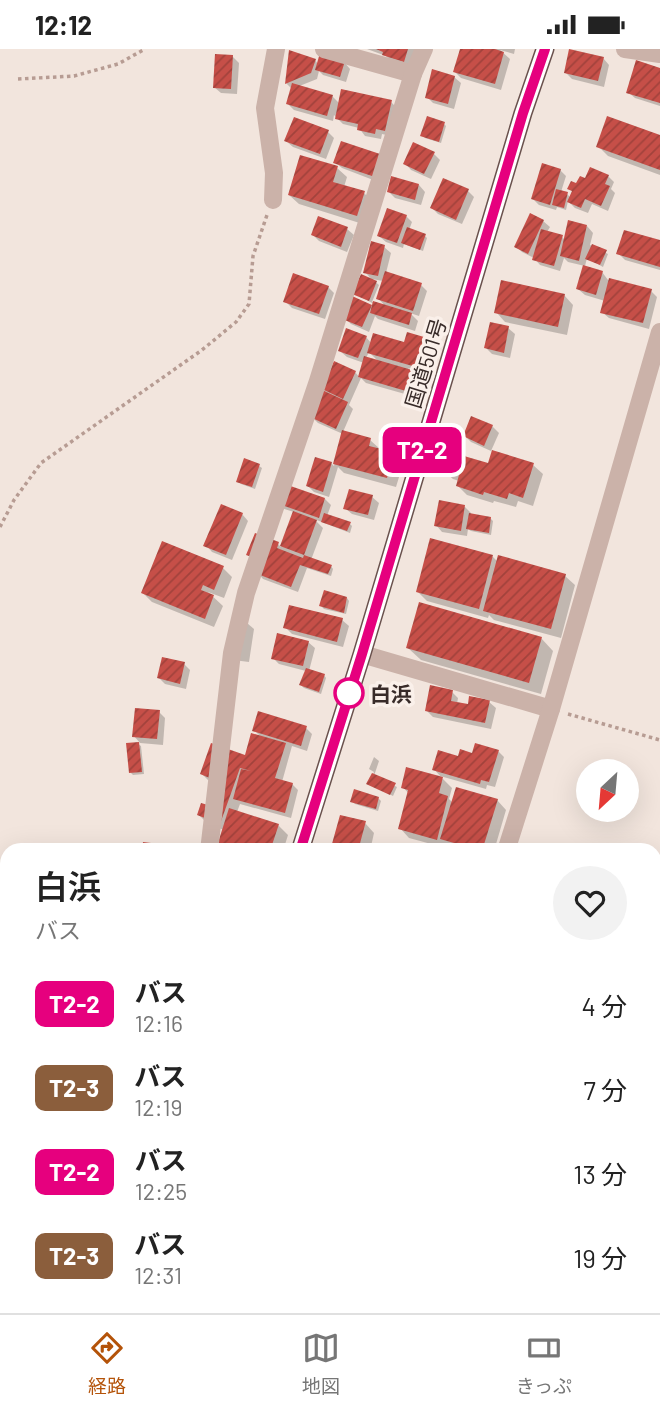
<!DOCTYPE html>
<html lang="ja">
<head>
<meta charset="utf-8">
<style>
  :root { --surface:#fff; --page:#f2f2f2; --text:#222; --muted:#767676; --line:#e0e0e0; --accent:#b45309 }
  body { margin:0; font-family:Barlow,"Noto Sans JP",sans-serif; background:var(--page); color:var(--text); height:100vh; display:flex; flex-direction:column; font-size:26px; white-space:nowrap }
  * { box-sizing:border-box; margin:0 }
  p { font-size:23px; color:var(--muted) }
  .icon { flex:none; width:38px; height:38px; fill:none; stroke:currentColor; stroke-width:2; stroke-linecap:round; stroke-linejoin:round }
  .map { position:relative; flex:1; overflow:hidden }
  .details { position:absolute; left:0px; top:794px; width:662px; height:471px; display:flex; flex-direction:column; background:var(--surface); border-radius:21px 21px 0 0; box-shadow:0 7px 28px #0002 }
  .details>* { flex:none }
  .badge { padding:0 14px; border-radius:10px; font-size:24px; line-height:46px }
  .needle { width:46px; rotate:206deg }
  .controls { position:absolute; left:576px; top:710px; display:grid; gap:14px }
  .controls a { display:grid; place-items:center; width:63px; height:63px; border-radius:50%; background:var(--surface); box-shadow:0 7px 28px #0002; font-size:35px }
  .map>.badge { position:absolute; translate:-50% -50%; box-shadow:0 0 0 4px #fff }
  .round { display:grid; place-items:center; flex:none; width:74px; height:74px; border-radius:37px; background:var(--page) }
  .overview { display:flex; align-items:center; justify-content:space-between; height:119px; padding:0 35px }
  h1 { font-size:33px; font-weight:600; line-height:52px }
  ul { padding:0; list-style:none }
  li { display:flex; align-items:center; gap:21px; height:84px; padding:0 35px }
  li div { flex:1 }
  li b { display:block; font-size:26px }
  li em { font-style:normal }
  li .badge { min-width:77px; font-weight:700; text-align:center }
  .status { display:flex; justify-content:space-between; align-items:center; height:49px; padding:0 35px; background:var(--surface); direction:ltr }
  .status svg { height:19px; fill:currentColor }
  .menu { display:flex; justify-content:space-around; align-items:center; height:98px; border-top:2px solid var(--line); background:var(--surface); font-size:19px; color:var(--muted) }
  .menu a { display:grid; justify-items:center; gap:4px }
  .menu .selected { color:var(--accent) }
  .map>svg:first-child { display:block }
  .shadow { fill:#0003; fill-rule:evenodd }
  .building { fill:url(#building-hatch) }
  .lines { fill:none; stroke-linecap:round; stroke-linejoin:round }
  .path { stroke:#b79c93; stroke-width:3.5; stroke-dasharray:3.5 3.5; stroke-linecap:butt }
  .minor { stroke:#cbb2a9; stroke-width:18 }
  .trunk { stroke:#6a514d; stroke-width:19 }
  .line-casing { stroke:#fff; stroke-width:16 }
  .line { stroke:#e6007e; stroke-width:10 }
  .stop-dot { fill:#fff; stroke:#e6007e; stroke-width:3.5 }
  .labels { text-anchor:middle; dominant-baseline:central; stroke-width:7; stroke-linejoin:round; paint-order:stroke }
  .street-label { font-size:21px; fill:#382b29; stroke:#faf0ea }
  .stop-label { font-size:21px; font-weight:bold; fill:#382b29; stroke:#faf0ea; text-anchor:start }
</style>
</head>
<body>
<div class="status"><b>12:12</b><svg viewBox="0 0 49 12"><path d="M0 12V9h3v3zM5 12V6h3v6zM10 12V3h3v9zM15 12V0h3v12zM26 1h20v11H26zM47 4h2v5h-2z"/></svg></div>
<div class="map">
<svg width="660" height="1264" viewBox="0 0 660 1264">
  <defs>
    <pattern id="building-hatch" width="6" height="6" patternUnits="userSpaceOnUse" patternTransform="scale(1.75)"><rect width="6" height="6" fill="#c64f48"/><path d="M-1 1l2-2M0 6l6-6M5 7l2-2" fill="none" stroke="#a2423c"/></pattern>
  </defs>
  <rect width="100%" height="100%" fill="#f2e5dd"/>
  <g class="shadow">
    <polygon points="367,0 416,0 410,18 391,12 386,7"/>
    <polygon points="462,0 515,0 514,5 500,1 510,10 501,41 461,29 455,23"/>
    <polygon points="233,8 239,14 237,45 221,44 214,38"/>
    <polygon points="603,9 609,16 604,38 572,30 566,24"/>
    <polygon points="315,11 318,15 344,13 350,20 346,33 323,26 319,22 317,30 297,38 332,47 340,55 391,53 397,59 391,87 382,85 381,90 365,87 359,79 343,75 334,66 333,72 294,61 288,55 292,40 286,34"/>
    <polygon points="660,21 660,57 635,49 628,43"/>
    <polygon points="454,28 461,34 454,60 433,54 427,48"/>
    <polygon points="444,75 446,77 441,94 425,89 422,86"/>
    <polygon points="328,83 334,89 326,110 293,98 286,92"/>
    <polygon points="660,88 660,126 608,107 598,97"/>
    <polygon points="434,105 440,111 431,130 411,121 405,114"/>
    <polygon points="335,113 388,114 381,134 342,119"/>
    <polygon points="337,119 347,128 344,138 364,144 373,153 366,176 299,155 289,146"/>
    <polygon points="560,121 566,127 561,143 567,145 571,149 586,132 608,127 614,133 611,140 615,144 608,162 592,155 588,164 575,159 568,152 566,161 557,158 556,161 539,156 533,150"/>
    <polygon points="419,136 425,143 421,156 395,149 389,143"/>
    <polygon points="468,142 474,148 462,175 438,165 432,159"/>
    <polygon points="406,167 412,173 409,181 425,187 427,189 423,202 404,195 403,199 386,193 379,187"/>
    <polygon points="319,169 347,180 354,186 347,203 319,192 313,186"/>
    <polygon points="543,172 550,178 547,183 562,188 565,191 587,177 593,184 590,196 608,205 603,218 587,209 585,217 568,213 564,209 560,222 540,216 534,209 522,203 516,197"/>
    <polygon points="660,193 660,221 625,211 618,204"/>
    <path d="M 384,198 L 391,204 L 386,224 L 421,236 L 427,242 L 419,267 L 410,264 L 418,272 L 415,282 L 378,270 L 375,267 L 369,283 L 351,275 L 345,269 L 353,250 L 373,258 L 374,255 L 355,245 L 374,233 L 365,223 ZM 372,230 L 383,232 L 378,249 L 386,258 L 372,253 L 379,236 Z"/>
    <polygon points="602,223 608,231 651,242 657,248 649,280 609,269 602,263 605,252 585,246 578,240"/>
    <polygon points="328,238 334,244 325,270 292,259 285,252"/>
    <polygon points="564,246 573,256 567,286 505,273 496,263"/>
    <polygon points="508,279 515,285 510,309 492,305 486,299"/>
    <path d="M 366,288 L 371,294 L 406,295 L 423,289 L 430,296 L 422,323 L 408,319 L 417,329 L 412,347 L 366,334 L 361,329 L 349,356 L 353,360 L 343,383 L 370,391 L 380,400 L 393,405 L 403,415 L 396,438 L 344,424 L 338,418 L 329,448 L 314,443 L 308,437 L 331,414 L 334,417 L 343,385 L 318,374 L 312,368 L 335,315 L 355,323 L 360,329 L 364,314 L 347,308 L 340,302 ZM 369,303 L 379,313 L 366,309 Z"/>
    <polygon points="472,369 492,377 499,384 491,402 471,393 465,387"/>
    <polygon points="464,405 469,411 489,417 533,416 543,425 533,457 518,452 516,458 494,452 493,454 467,446 458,437 459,432 453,430 443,421"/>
    <polygon points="259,417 262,419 255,440 241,435 238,432"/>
    <polygon points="372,448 379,454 374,471 352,465 345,459"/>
    <polygon points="325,450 331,456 327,467 350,475 352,477 350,484 314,470 323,479 311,511 331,517 333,520 331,527 307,519 298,543 263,530 257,523 278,495 281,498 294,463 281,459 275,453"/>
    <polygon points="465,458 471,464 470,466 490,469 493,472 491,486 471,482 468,480 467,487 442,483 436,476"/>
    <polygon points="242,465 248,472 232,511 212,503 206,496"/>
    <polygon points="432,491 493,508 498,513 565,527 575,536 561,589 494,571 489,566 488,569 427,552 418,543"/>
    <polygon points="223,519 232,528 224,549 208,543 223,557 214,578 152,553 143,544"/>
    <polygon points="347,549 349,552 346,565 324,560 321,557"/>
    <polygon points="342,571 349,577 343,598 292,585 285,578"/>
    <polygon points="247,574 254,580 249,613 233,611"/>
    <polygon points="541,589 553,602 541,645 421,611 408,599"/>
    <polygon points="308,593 315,599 309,622 324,626 326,629 321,645 304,639 301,636 306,622 279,615 273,609"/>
    <polygon points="184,615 190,621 186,640 165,635 159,629"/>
    <polygon points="452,643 458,649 457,655 469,657 489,653 496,659 491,680 433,668 427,662"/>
    <polygon points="159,663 165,669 163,696 140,694 134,687"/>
    <polygon points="306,679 312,685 307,702 292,697 282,733 292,735 298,741 291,769 240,755 237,763 278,776 288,786 283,802 220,802 218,799 224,781 208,775 199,766 209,759 211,734 202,725 244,708 261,688 254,681"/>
    <polygon points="138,695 141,697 144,725 133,726 131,724"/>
    <polygon points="498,702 504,708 495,738 487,736 486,740 440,727 434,720 459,709"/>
    <polygon points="374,708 379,712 374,727 397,738 393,747 369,735 374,723 369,720"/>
    <polygon points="443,730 452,739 449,750 453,754 497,751 506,761 494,802 460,802 452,799 447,795 446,799 409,789 400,779 409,745 403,738"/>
    <polygon points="378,749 381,752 378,762 355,755 352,752"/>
    <polygon points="365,774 374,784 370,802 332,802"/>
  </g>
  <g class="building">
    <polygon points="376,0 408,0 404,13 382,6 383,3"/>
    <polygon points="460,0 495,0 504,3 495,35 453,23"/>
    <polygon points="569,0 604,8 598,32 564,24"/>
    <polygon points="289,1 316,10 311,24 285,35"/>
    <polygon points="320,4 345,12 340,28 315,21"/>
    <polygon points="215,5 233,6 231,40 213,39"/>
    <polygon points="636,11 660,19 660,54 626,44"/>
    <polygon points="432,20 455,27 448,55 425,49"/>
    <polygon points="292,34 333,46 327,67 286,55"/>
    <polygon points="341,40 392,51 385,82 376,80 375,85 357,81 358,75 335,70"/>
    <polygon points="427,67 445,73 439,93 420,87"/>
    <polygon points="607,67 660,86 660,121 596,98"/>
    <polygon points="294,68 329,81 320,105 284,92"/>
    <polygon points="341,92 383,106 375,128 333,114"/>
    <polygon points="413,93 435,103 424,125 403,115"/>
    <polygon points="300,106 338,117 333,133 365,142 357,167 288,146"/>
    <polygon points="542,114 561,120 550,156 531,150"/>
    <polygon points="590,118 609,126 605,135 610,137 601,157 585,150 581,159 567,153 572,142 567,140 571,132 576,134 580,127 585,129"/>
    <polygon points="391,127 419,135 415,151 387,143"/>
    <polygon points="443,129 469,140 456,171 430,159"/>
    <polygon points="556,140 568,143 564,159 552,156"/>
    <polygon points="387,159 407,166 397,194 377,187"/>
    <polygon points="530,164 544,171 528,205 514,198"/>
    <polygon points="318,167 348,178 341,198 311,186"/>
    <polygon points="568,171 587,176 579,212 560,207"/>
    <polygon points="407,178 426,185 420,201 401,194"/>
    <polygon points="541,180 563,186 554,217 532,211"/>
    <polygon points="624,181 660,191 660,218 616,205"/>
    <polygon points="371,192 385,196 378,227 363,224"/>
    <polygon points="592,195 607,201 600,216 585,210"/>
    <polygon points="583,216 603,222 596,246 576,240"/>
    <polygon points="385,222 422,234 413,262 376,250"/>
    <polygon points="293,224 329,237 319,265 283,253"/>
    <polygon points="361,225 377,232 369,252 352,245"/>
    <polygon points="609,229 652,240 643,274 600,264"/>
    <polygon points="501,231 565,245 558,278 494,264"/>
    <polygon points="352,247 372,256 362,278 342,270"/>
    <polygon points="373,252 412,264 409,276 370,264"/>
    <polygon points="490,273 509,277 504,304 484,299"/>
    <polygon points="346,279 367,287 358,309 338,302"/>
    <polygon points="407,283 424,288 416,318 367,304 373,284 404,293"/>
    <polygon points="364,307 412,321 406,342 358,328"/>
    <polygon points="334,312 356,322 343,350 322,340"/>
    <polygon points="322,341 348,353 336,380 310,368"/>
    <polygon points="471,367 493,376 484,397 463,387"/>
    <polygon points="342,381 371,389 369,397 394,403 387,429 333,415"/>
    <polygon points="448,398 465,404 464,407 488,414 492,401 534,414 523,449 509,444 507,450 484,443 483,446 456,437 459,426 441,421"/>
    <polygon points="315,408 332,413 323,443 306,437"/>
    <polygon points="244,409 260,415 252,438 236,433"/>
    <polygon points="279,433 325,449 319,469 273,453"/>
    <polygon points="349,440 373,446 368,466 343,460"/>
    <polygon points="439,451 465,456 461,482 434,477"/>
    <polygon points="221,455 243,464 226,506 203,497"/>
    <polygon points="293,462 317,471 304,506 280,497"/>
    <polygon points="324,464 351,473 347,482 321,473"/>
    <polygon points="469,464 491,468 489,484 466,480"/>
    <polygon points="255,484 279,493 277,499 303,509 304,506 332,516 328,525 300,516 291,538 255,524 260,511 246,506"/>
    <polygon points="430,489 493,506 479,560 416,543"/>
    <polygon points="162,492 224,517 214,541 203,536 201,541 214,546 205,570 141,544"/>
    <polygon points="498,506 566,525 551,580 483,562"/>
    <polygon points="324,541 347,548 344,564 319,557"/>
    <polygon points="419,553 542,588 529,634 406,599"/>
    <polygon points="289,556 343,569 337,593 283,579"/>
    <polygon points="277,584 309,592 303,617 271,610"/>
    <polygon points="162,608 185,613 180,635 157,629"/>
    <polygon points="306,619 325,625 319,643 299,636"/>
    <polygon points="430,636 453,641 451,652 468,655 469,647 490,651 485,674 425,662"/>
    <polygon points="135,659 160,661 157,690 132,688"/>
    <polygon points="258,662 307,677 301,697 252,682"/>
    <polygon points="251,684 286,694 275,729 293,734 285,764 233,750 241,720 251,722 240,719 220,775 197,766 201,754 208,756 217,732 200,725 211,694 245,706"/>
    <polygon points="139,693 142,723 129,724 126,694"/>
    <polygon points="475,694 499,701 489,733 481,731 480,735 432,721 438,701 458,707 460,700 472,704"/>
    <polygon points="406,718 443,728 439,744 448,747 437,791 398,780 408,741 401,739"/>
    <polygon points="372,724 396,734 390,746 366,735"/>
    <polygon points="456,738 498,750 482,802 440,790"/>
    <polygon points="354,740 379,748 376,760 350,753"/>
    <polygon points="229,759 279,775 270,802 222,802 216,800"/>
    <polygon points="340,766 366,772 359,798 369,802 330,802"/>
    <polygon points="143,793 167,796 166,802 142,802"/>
    <polygon points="7,1092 7,1138 0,1133 0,1102"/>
  </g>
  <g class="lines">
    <g class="path">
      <polyline points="18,30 74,27 118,15 145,0"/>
      <polyline points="0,478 14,451 41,414 202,301 236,273 249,255 253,207 267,166"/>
      <polyline points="568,665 660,691"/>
      <polyline points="654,1014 660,1016"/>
    </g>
    <g class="minor">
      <polyline points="324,0 413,25"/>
      <polyline points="625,0 660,5"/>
      <polyline points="273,151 274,124 265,59 276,0"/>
      <polyline points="362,605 551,660"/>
      <polyline points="209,802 232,604 246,544 318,332 413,25 424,0"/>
      <polyline points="506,802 551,660 660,283"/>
      <polyline points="315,1258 333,1264"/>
      <polyline points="166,1264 168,1258"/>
      <polyline points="365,1264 367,1258"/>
    </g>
    <g class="trunk">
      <polyline points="300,802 362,605 523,64 545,0"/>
      <polyline points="109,1264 113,1258"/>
    </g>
  </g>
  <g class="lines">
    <g class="line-casing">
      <polyline id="line" points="300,802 362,605 523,64 545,0"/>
    </g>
    <use href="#line" class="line"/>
  </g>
  <circle class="stop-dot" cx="349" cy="644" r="14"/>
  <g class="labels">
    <g class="street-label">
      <text transform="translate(425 314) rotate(-73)">国道501号</text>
    </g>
    <g class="stop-label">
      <text x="370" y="644">白浜</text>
    </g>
  </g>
</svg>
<div class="controls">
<a><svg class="needle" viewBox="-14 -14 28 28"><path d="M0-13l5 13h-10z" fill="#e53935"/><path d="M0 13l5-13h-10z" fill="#767676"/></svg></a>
</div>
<b class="badge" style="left:422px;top:401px;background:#e6007e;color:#fff">T2-2</b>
<section class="details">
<div class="overview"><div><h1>白浜</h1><p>バス</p></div><a class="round"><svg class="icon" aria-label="heart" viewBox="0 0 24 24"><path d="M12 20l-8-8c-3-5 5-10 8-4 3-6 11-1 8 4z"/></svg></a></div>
<ul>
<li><span class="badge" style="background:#e6007e;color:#fff">T2-2</span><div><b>バス</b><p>12:16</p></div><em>4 分</em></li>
<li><span class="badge" style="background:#8b5e3c;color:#fff">T2-3</span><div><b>バス</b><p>12:19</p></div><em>7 分</em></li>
<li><span class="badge" style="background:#e6007e;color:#fff">T2-2</span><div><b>バス</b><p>12:25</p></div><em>13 分</em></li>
<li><span class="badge" style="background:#8b5e3c;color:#fff">T2-3</span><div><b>バス</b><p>12:31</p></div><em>19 分</em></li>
</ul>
</section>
</div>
<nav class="menu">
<a class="selected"><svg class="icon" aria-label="directions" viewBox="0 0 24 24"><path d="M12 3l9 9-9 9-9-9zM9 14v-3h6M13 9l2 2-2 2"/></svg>経路</a>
<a><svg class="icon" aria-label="map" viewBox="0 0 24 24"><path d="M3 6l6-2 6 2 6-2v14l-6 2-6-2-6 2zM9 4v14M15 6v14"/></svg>地図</a>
<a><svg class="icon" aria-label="tickets" viewBox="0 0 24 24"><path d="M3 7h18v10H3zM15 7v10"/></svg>きっぷ</a>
</nav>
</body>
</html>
